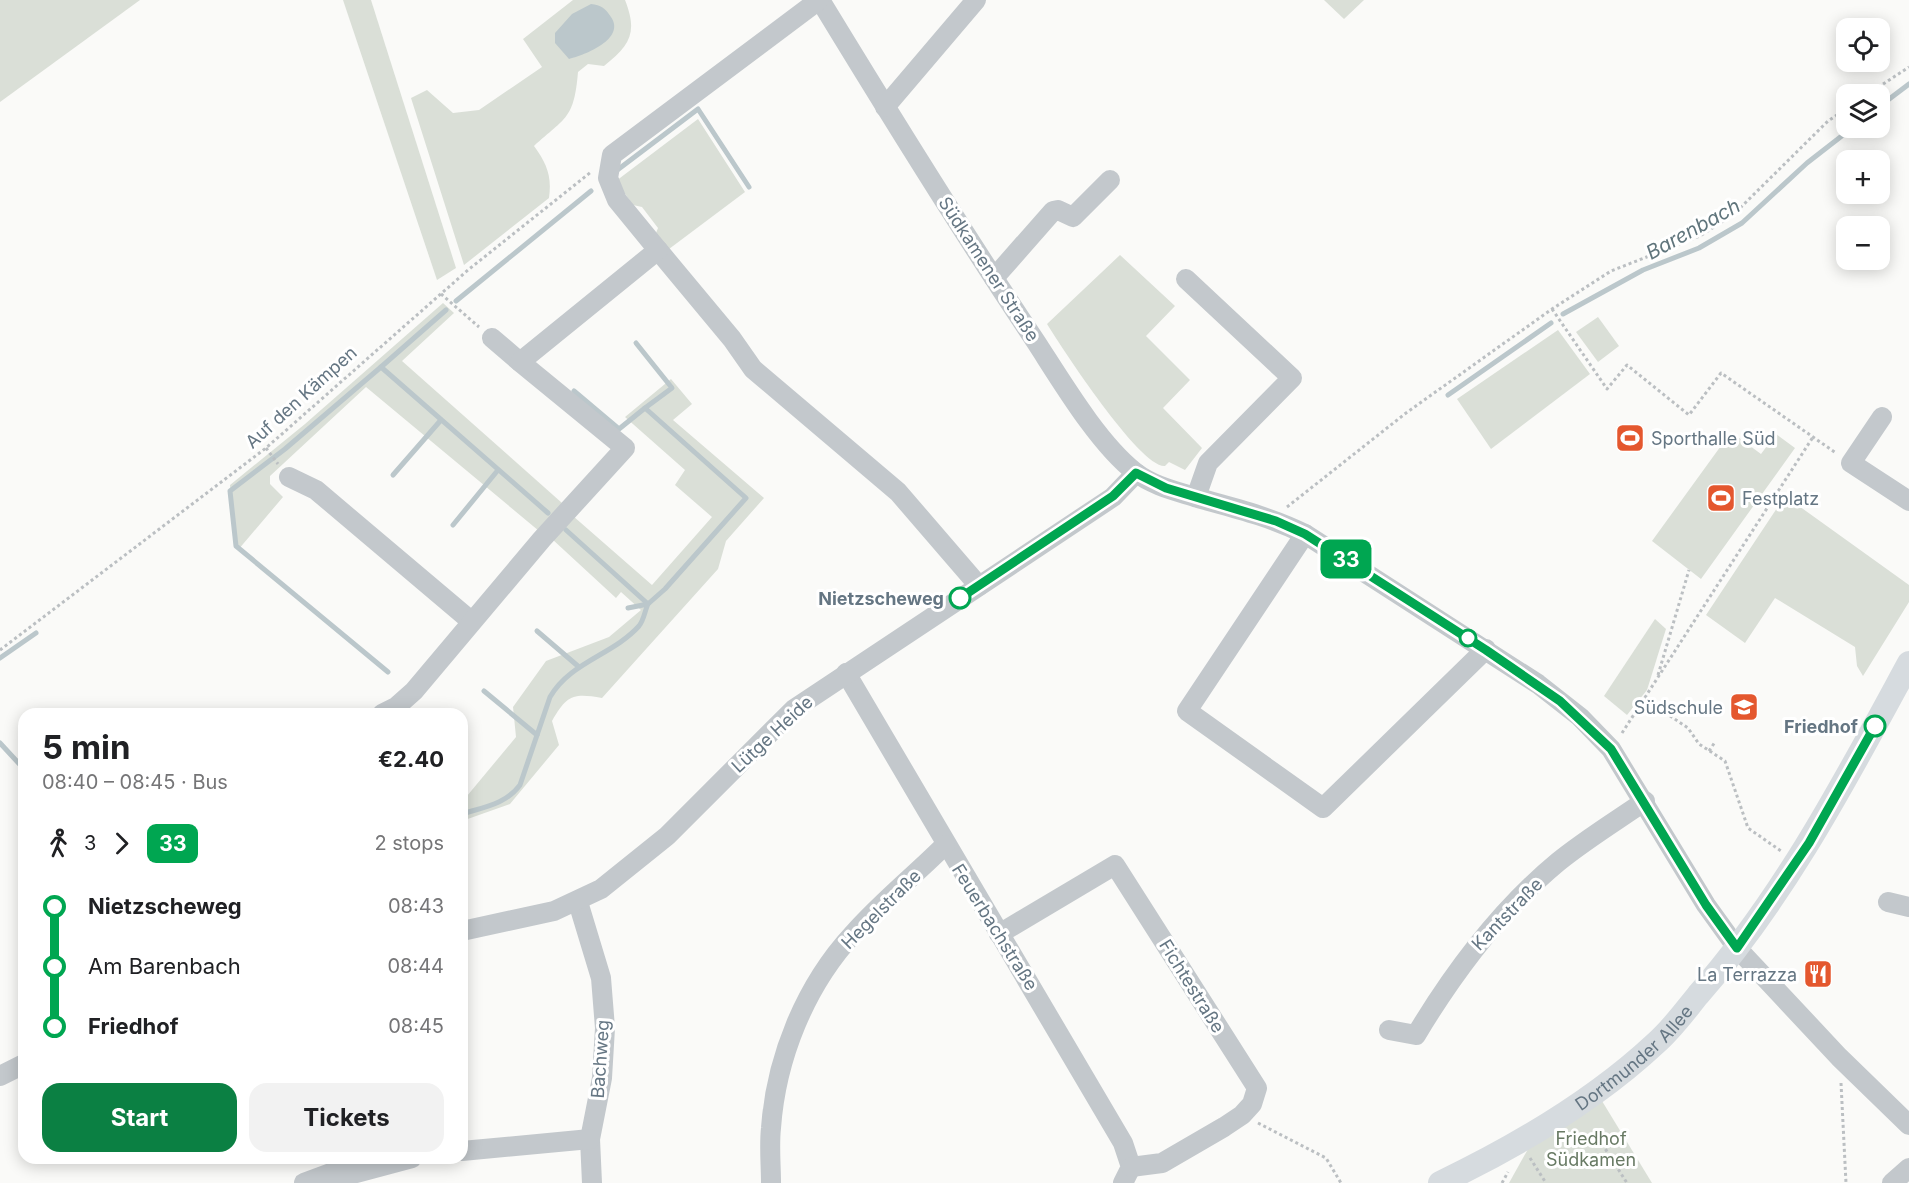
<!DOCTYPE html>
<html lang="en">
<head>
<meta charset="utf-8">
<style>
  :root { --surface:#fff; --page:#f2f2f2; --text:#202124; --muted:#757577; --accent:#0b8043 }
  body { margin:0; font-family:Inter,sans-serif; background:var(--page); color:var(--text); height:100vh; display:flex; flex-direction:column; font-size:22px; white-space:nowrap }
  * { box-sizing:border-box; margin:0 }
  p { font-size:20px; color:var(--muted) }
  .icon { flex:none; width:33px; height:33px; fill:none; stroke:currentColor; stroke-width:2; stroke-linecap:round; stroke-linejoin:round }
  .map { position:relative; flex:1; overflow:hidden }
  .panel { position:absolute; left:18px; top:708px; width:450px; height:456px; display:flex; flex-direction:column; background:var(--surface); border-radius:18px; box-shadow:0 3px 15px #0003 }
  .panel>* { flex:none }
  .badge { padding:0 12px; border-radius:9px; font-size:21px; line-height:39px }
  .buttons { position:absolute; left:1836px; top:18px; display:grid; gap:12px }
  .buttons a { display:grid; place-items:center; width:54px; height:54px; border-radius:12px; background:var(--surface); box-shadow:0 3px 15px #0003; font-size:30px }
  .map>.badge { position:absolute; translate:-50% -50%; box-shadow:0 0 0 3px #fff }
  .legs { display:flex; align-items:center; gap:9px; height:66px; padding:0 24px; font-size:20px }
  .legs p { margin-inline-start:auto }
  .summary { display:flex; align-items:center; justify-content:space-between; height:102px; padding:0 24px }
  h1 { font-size:33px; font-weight:700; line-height:45px }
  .primary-button { display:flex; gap:12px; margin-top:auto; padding:12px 24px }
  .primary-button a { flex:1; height:69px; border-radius:18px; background:var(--accent); color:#fff; font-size:24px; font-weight:700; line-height:69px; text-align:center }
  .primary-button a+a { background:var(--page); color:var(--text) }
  ul { padding:0 24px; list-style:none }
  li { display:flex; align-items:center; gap:21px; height:60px; font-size:22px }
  li i { display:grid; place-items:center; width:9px; height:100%; margin:0 8px; background:currentColor }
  li i::after { content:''; width:15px; height:15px; margin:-8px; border:4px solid; border-radius:50%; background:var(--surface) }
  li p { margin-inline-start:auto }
  li:first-child i { background:linear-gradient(#0000 50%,currentColor 0) }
  li:last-child i { background:linear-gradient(currentColor 50%,#0000 0) }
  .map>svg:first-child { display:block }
  .green { fill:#dadfd7 }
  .water { fill:#bbc7cb }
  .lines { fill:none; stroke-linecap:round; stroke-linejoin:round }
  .stream { stroke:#bbc7cb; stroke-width:5 }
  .path { stroke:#bbbfc2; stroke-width:3; stroke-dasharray:3 3; stroke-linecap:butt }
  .minor { stroke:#c3c8cc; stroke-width:20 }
  .major { stroke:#d6dbdf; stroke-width:24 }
  .line-1-casing { stroke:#fff; stroke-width:14 }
  .line-1 { stroke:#00a651; stroke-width:9 }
  .stop-1-dot { fill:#fff; stroke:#00a651; stroke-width:3 }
  .labels { text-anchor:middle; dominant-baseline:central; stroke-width:6; stroke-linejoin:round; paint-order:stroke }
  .street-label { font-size:18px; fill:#657683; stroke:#fff }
  .poi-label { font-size:18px; fill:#657683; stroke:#fff; text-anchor:start }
  .stop-label { font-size:18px; font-weight:bold; fill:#657683; stroke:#fff; text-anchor:end }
  .park-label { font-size:18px; fill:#687a64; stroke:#fff }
  .water-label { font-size:20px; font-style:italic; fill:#60757c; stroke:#fff }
</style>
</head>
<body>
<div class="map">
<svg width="1909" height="1183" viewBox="0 0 1909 1183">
  <rect width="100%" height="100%" fill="#fafaf8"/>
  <g class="green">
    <polygon points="0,0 140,0 0,102"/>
    <polygon points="343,0 371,0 456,268 437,280"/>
    <path d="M 573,0 L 625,0 C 638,33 630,45 604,66 L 588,64 L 578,72 C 574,119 566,117 534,146 C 547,164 552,176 549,198 L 464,265 L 411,98 L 427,90 L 453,113 L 479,110 L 542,67 L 523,39 Z"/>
    <polygon points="1324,0 1364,0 1344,19"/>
    <polygon points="698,119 745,192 669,249 656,233 658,228 642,207 633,205 616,181"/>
    <path d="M 1120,255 L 1175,306 L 1146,336 L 1190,380 L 1163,408 L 1202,448 L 1185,470 L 1169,462 L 1165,466 C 1140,468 1062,348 1047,324 Z"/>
    <polygon points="443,303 454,313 402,361 562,503 539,531 366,387 270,476 270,484 283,497 238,550 234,546 230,485 305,424"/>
    <polygon points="1598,317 1619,346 1598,362 1576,332"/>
    <polygon points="1558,330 1590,374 1491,449 1457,399"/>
    <path d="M 671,379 L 692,404 L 673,420 L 764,498 L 726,541 L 718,569 L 602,698 C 573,693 567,695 552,721 L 559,745 L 510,804 L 462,821 L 462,802 L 516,737 L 513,707 L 546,661 L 609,637 L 641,610 L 621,592 L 616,598 L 552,539 L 573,516 L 652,585 L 712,517 L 675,485 L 685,470 L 625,417 Z"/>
    <polygon points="1731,432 1761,454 1776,434 1795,448 1701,579 1652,541"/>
    <polygon points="1785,496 1909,585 1909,602 1863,676 1857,666 1855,647 1775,598 1745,643 1706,615"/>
    <polygon points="1655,619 1666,629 1647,690 1627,715 1604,696"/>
    <polygon points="1602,1101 1652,1183 1509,1183 1528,1149"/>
  </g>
  <path class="water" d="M 591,4 C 601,5 605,8 611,17 C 626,39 585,55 569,59 L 555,43 L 555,33 L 572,14 Z"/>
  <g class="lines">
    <g class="stream">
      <polyline points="1880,106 1909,84"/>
      <polyline points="616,171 698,109 749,187"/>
      <polyline points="456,301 591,191"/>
      <polyline points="446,310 381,367 548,513"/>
      <polyline points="1563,314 1643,270 1699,248 1742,223 1807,163 1852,128"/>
      <polyline points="636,343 672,388 645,408"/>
      <polyline points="381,367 285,449 230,491 236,546 388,672"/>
      <polyline points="574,391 619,429 645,408 746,498 665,589 648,604 628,608"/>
      <polyline points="1448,395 1551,323"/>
      <polyline points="393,475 441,420"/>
      <polyline points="453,525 498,470"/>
      <polyline points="537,631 579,667"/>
      <polyline points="0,658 36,633"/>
      <polyline points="484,691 537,735"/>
      <polyline points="0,743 24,769"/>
      <path d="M 462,814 C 484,807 506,804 520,785 L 550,697 C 570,662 613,655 639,626 C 644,620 645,610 648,604 L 566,530"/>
    </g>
    <g class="path">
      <polyline points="1868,94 1909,67"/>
      <polyline points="441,294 479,327"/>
      <polyline points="1552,309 1607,389 1627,365 1689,415 1721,373 1836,453"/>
      <polyline points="266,448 278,464"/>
      <polyline points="1287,507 1406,413 1552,309 1611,271 1700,236 1734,214 1828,121 1846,109"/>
      <polyline points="0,650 266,448 468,270 591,172"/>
      <polyline points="1658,675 1689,570"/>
      <polyline points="1645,699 1688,728 1699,744 1725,761 1748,828 1781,851"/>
      <polyline points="1622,733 1813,437"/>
      <polyline points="1709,751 1715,742"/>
      <polyline points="1841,1083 1846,1183"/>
      <polyline points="1258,1123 1326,1158 1341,1183"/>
      <polyline points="1599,1139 1627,1183"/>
      <polyline points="1530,1158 1546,1183"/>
      <polyline points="1502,1183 1508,1172"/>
    </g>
    <g class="minor">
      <path d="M 820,0 C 890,115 961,230 1036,342 C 1062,382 1098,443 1135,472 C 1153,486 1176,491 1198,498 C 1234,508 1271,517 1305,534 L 1538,684 L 1580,717 L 1611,749 L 1706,905 L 1737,948 L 1839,1057 L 1909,1125"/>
      <polyline points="885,107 976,0"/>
      <polyline points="658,250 732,339 753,369 898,492 979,586"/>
      <polyline points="994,278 1053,211 1058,210 1073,217 1110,180"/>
      <polyline points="1186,279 1292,378 1208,463 1196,497"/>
      <polyline points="492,338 520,362"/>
      <polyline points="1882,417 1851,463 1909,501"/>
      <polyline points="289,477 316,490 471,621"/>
      <polyline points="1305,534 1187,711 1323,808 1486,649"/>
      <polyline points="846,673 1123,1143 1131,1167 1123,1183"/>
      <polyline points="382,714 396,707 414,691 542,539 625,448 520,362 658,250 617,200 608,178 612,155 819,0"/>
      <polyline points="578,902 601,978 605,1028 602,1078 590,1139 592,1183"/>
      <polyline points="1888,902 1909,907"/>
      <polyline points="462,931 554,911 601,889 667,836 794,709 1113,497 1136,473"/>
      <polyline points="999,934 1115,865 1257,1088 1252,1104 1242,1115 1224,1127 1162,1163 1131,1167"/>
      <path d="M 1389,1030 L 1416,1035 C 1455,970 1500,910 1558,862 C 1585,840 1616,821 1645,801"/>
      <polyline points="0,1076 24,1064"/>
      <polyline points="462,1151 590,1139"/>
      <polyline points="304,1183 331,1173 356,1173 412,1158"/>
      <path d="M 771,1183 C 771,1165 769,1146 771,1128 C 776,1058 805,986 853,934 C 881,902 915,875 945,845"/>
      <polyline points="1892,1183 1909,1168"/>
    </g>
    <path class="major" id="s1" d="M 1440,1183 C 1517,1146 1594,1101 1656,1043 C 1672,1029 1685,1011 1698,995 C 1785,896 1846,779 1909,663"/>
  </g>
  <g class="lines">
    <g class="line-1-casing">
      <polyline id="line-1" points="960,598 1113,496 1136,473 1166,488 1276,521 1305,534 1486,650 1560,701 1611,749 1706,905 1737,948 1809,843 1875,726"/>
    </g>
    <use href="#line-1" class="line-1"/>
  </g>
  <defs>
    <g id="stadium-square" transform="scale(1.5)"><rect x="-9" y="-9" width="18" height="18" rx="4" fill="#e4572e" stroke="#fff"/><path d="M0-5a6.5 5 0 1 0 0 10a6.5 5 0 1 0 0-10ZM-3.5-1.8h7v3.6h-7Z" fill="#fff"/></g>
    <g id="school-square" transform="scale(1.5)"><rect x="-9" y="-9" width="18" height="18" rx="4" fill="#e4572e" stroke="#fff"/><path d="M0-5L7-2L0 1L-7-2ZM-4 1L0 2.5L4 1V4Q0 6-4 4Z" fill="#fff"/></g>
    <g id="restaurant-square" transform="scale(1.5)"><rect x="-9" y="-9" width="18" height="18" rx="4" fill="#e4572e" stroke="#fff"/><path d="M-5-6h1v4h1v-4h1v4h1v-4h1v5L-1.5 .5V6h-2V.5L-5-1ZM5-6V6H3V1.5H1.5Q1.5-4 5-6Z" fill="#fff"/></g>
  </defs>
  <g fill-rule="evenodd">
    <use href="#stadium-square" x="1630" y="438"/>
    <use href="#stadium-square" x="1721" y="498"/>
    <use href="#school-square" x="1744" y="707"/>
    <use href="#restaurant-square" x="1818" y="974"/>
  </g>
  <g class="stop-1-dot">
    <circle cx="960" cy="598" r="10"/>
    <circle cx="1468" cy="638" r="8"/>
    <circle cx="1875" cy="726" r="10"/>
  </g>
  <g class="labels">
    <g class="street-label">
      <text transform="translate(989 269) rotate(57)">Südkamener Straße</text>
      <text transform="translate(301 397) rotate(-42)">Auf den Kämpen</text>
      <text transform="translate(772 734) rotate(-43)">Lütge Heide</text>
      <text transform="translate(881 909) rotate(-45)">Hegelstraße</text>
      <text transform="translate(1507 914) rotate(-46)">Kantstraße</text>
      <text transform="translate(995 927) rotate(58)">Feuerbachstraße</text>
      <text transform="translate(1192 986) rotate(58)">Fichtestraße</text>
      <text stroke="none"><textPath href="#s1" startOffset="232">Dortmunder Allee</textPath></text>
      <text transform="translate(600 1059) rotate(-86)">Bachweg</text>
    </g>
    <g class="poi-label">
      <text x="1651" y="438">Sporthalle Süd</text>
      <text x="1742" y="498">Festplatz</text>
      <text x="1723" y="707" text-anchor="end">Südschule</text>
      <text x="1797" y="974" text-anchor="end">La Terrazza</text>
    </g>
    <g class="stop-label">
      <text x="944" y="598">Nietzscheweg</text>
      <text x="1858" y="726">Friedhof</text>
    </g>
    <g class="park-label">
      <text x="1591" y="1138">Friedhof<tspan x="1591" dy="21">Südkamen</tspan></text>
    </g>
    <g class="water-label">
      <text transform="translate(1693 229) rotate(-29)">Barenbach</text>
    </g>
  </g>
</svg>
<div class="buttons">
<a><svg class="icon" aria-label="locate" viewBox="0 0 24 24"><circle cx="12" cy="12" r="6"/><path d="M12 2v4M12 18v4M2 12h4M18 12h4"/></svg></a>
<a><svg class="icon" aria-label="layers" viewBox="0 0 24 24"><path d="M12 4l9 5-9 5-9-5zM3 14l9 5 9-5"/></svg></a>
<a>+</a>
<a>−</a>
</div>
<b class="badge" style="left:1346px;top:559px;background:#00a651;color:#fff">33</b>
<section class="panel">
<div class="summary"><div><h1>5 min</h1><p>08:40 – 08:45 · Bus</p></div><b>€2.40</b></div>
<div class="legs"><svg class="icon" aria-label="walk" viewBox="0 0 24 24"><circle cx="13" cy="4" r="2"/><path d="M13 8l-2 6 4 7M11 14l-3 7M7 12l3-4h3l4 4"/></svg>3<svg class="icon" aria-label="forward" viewBox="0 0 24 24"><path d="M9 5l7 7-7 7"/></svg><b class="badge" style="background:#00a651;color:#fff">33</b><p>2 stops</p></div>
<ul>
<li><i style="color:#00a651"></i><b>Nietzscheweg</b><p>08:43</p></li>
<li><i style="color:#00a651"></i><span>Am Barenbach</span><p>08:44</p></li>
<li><i style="color:#00a651"></i><b>Friedhof</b><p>08:45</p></li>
</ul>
<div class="primary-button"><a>Start</a><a>Tickets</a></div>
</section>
</div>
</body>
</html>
